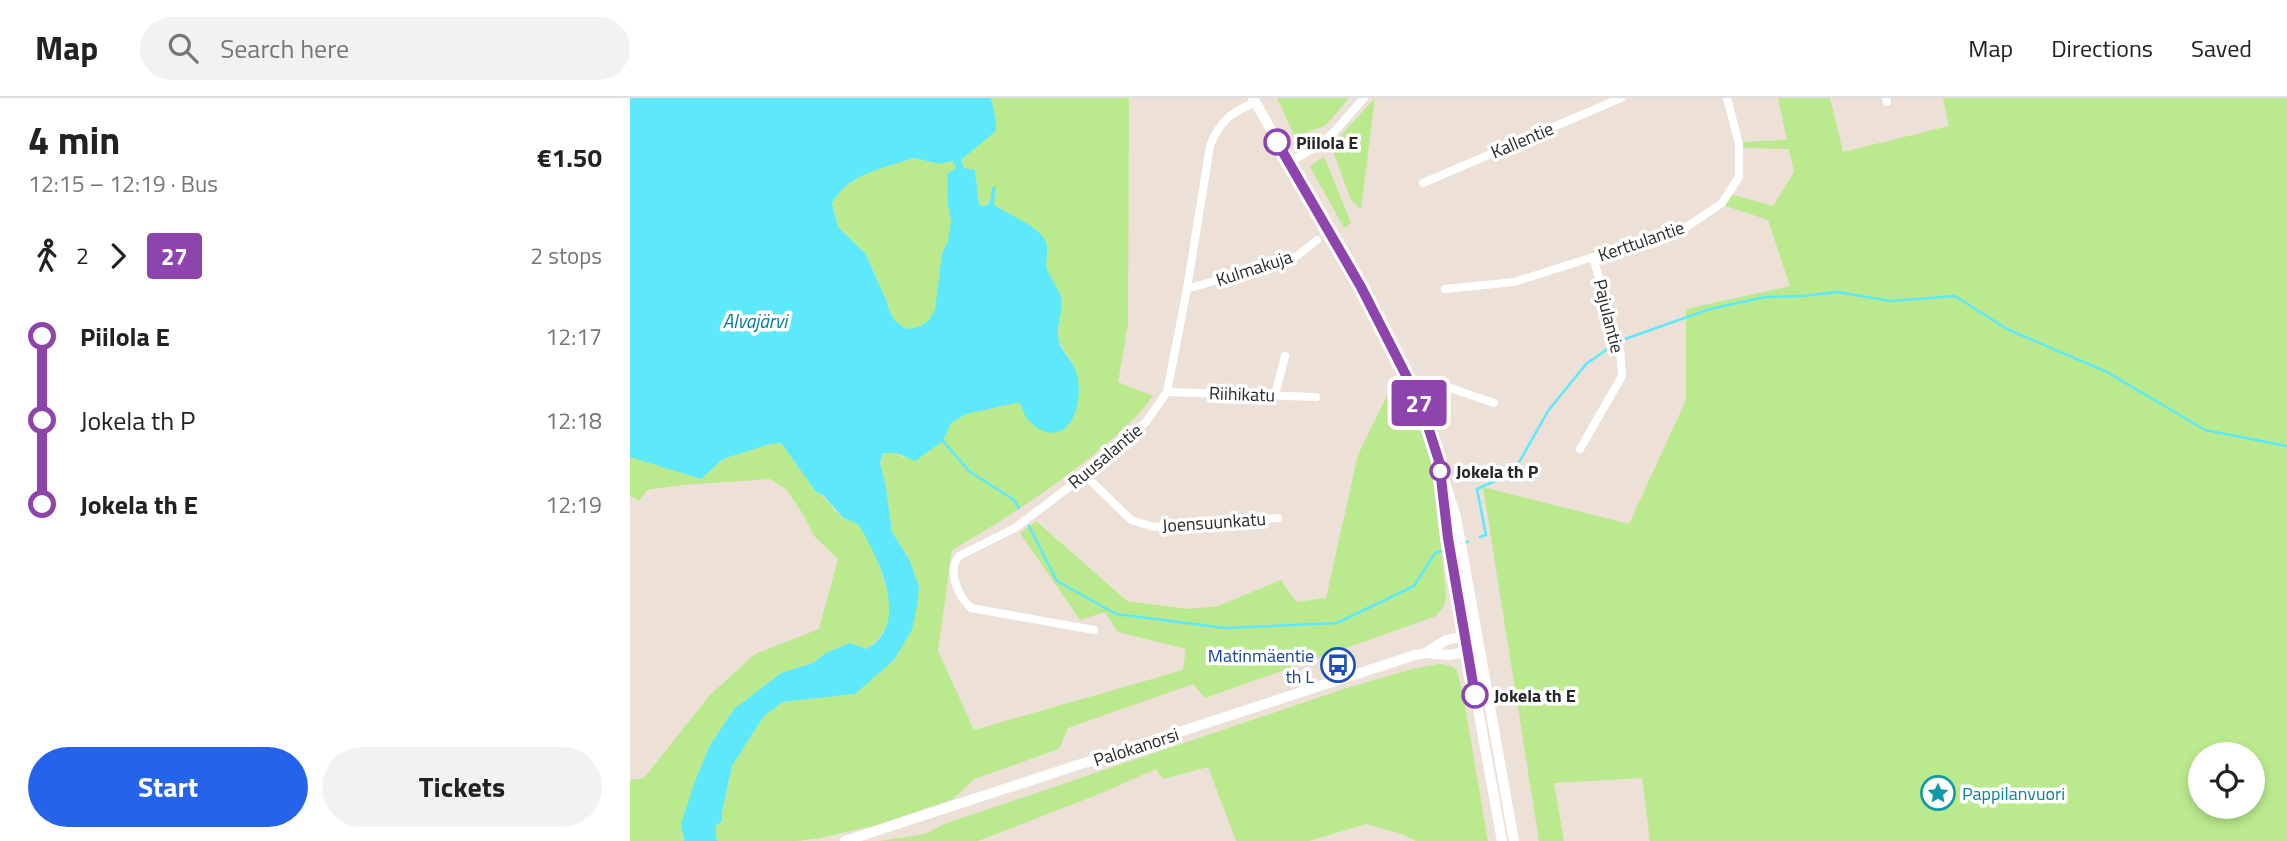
<!DOCTYPE html>
<html lang="en">
<head>
<meta charset="utf-8">
<style>
  :root { --surface:#fff; --page:#f2f2f2; --text:#222; --muted:#767676; --line:#e0e0e0; --accent:#2563eb }
  body { margin:0; font-family:"Titillium Web",sans-serif; background:var(--page); color:var(--text); height:100vh; display:flex; flex-direction:column; font-size:26px; white-space:nowrap }
  * { box-sizing:border-box; margin:0 }
  p { font-size:23px; color:var(--muted) }
  .icon { flex:none; width:38px; height:38px; fill:none; stroke:currentColor; stroke-width:2; stroke-linecap:round; stroke-linejoin:round }
  .map { position:relative; flex:1; overflow:hidden }
  .side { display:flex; flex-direction:column; background:var(--surface); width:630px }
  .side>* { flex:none }
  .badge { padding:0 14px; border-radius:5px; font-size:24px; line-height:46px }
  .buttons { position:absolute; left:1558px; top:644px; display:grid; gap:14px }
  .buttons a { display:grid; place-items:center; width:77px; height:77px; border-radius:50%; background:var(--surface); box-shadow:0 4px 10px #0003; font-size:35px }
  .map>.badge { position:absolute; translate:-50% -50%; box-shadow:0 0 0 4px #fff }
  .legs { display:flex; align-items:center; gap:10px; height:77px; padding:0 28px; font-size:23px }
  .legs p { margin-inline-start:auto }
  .summary { display:flex; align-items:center; justify-content:space-between; height:119px; padding:0 28px }
  h1 { font-size:38px; font-weight:700; line-height:52px }
  .cta { display:flex; gap:14px; margin-top:auto; padding:14px 28px }
  .cta a { flex:1; height:80px; border-radius:42px; background:var(--accent); color:#fff; font-size:28px; font-weight:700; line-height:80px; text-align:center }
  .cta a+a { background:var(--page); color:var(--text) }
  ul { padding:0 28px; list-style:none }
  li { display:flex; align-items:center; gap:24px; height:84px; font-size:26px }
  li i { display:grid; place-items:center; width:10px; height:100%; margin:0 9px; background:currentColor }
  li i::after { content:''; width:18px; height:18px; margin:-9px; border:5px solid; border-radius:50%; background:var(--surface) }
  li p { margin-inline-start:auto }
  li:first-child i { background:linear-gradient(#0000 50%,currentColor 0) }
  li:last-child i { background:linear-gradient(currentColor 50%,#0000 0) }
  header { display:flex; align-items:center; gap:42px; box-sizing:border-box; height:98px; padding:0 35px; background:var(--surface); border-bottom:2px solid var(--line) }
  header strong { font-size:33px }
  nav { display:flex; gap:38px; margin-inline-start:auto; font-size:24px }
  .search { width:490px; height:63px; background:var(--page); display:flex; align-items:center; gap:18px; box-sizing:border-box; padding:0 24px; border-radius:38px; color:var(--muted); font-size:26px }
  main { display:flex; flex:1; min-height:0 }
  .map>svg:first-child { display:block }
  .green { fill:#baea8d; fill-rule:evenodd }
  .water { fill:#5de9fb; fill-rule:evenodd }
  .lines { fill:none; stroke-linecap:round; stroke-linejoin:round }
  .stream { stroke:#5de9fb; stroke-width:2.5 }
  .street { stroke:#fff; stroke-width:8 }
  .secondary { stroke:#fff; stroke-width:10 }
  .line-1-casing { stroke:#fff; stroke-width:16 }
  .line-1 { stroke:#8e44ad; stroke-width:10 }
  .stop-1-dot { fill:#fff; stroke:#8e44ad; stroke-width:3.5 }
  .labels { text-anchor:middle; dominant-baseline:central; stroke-width:7; stroke-linejoin:round; paint-order:stroke }
  .street-label { font-size:18px; fill:#282828; stroke:#fff }
  .stop-label { font-size:18px; font-weight:bold; fill:#282828; stroke:#fff; text-anchor:start }
  .transit-label { font-size:18px; fill:#164399; stroke:#fff; text-anchor:end }
  .culture-label { font-size:18px; fill:#0d838f; stroke:#fff; text-anchor:start }
  .water-label { font-size:19px; font-style:italic; fill:#017d9c; stroke:#fff }
</style>
</head>
<body>
<header>
<strong>Map</strong>
<div class="search"><svg class="icon" aria-label="search" viewBox="0 0 24 24"><circle cx="10" cy="10" r="6"/><path d="M15 15l6 6"/></svg>Search here</div>
<nav><a>Map</a><a>Directions</a><a>Saved</a></nav>
</header>
<main>
<section class="side">
<div class="summary"><div><h1>4 min</h1><p>12:15 – 12:19 · Bus</p></div><b>€1.50</b></div>
<div class="legs"><svg class="icon" aria-label="walk" viewBox="0 0 24 24"><circle cx="13" cy="4" r="2"/><path d="M13 8l-2 6 4 7M11 14l-3 7M7 12l3-4h3l4 4"/></svg>2<svg class="icon" aria-label="forward" viewBox="0 0 24 24"><path d="M9 5l7 7-7 7"/></svg><b class="badge" style="background:#8e44ad;color:#fff">27</b><p>2 stops</p></div>
<ul>
<li><i style="color:#8e44ad"></i><b>Piilola E</b><p>12:17</p></li>
<li><i style="color:#8e44ad"></i><span>Jokela th P</span><p>12:18</p></li>
<li><i style="color:#8e44ad"></i><b>Jokela th E</b><p>12:19</p></li>
</ul>
<div class="cta"><a>Start</a><a>Tickets</a></div>
</section>
<div class="map">
<svg width="1657" height="743" viewBox="0 0 1657 743">
  <rect width="100%" height="100%" fill="#ece0d7"/>
  <g class="green">
    <path d="M 361,0 L 499,0 L 498,225 L 488,284 L 523,298 C 509,318 492,332 474,348 C 426,388 376,421 322,452 L 308,553 L 344,632 L 553,572 L 556,551 L 488,534 L 475,514 L 450,522 L 390,435 L 406,423 L 497,503 L 559,511 L 588,508 L 651,482 L 666,504 L 696,500 L 728,357 L 766,279 L 787,315 L 803,369 L 816,497 L 814,508 L 806,518 L 575,600 L 563,586 L 438,630 L 429,651 L 344,681 L 323,701 L 247,727 L 190,740 L 168,743 L 88,743 L 86,739 L 86,728 L 92,723 L 92,714 L 102,668 L 134,618 L 153,604 L 225,596 L 264,562 L 282,532 L 279,461 L 262,434 L 256,389 L 250,365 L 254,355 L 266,355 L 274,360 L 313,343 L 321,325 L 336,316 L 386,305 L 391,306 L 446,272 L 428,242 L 431,200 L 363,110 L 362,90 L 360,104 L 356,108 L 349,107 L 345,72 L 334,70 L 331,61 L 366,33 L 366,23 Z"/>
    <polygon points="647,0 719,0 696,27 665,39"/>
    <polygon points="745,0 731,111 721,102 701,48"/>
    <path d="M 1148,0 L 1200,0 L 1213,54 L 1319,28 L 1313,0 L 1657,0 L 1657,743 L 1020,743 L 1012,680 L 924,685 L 934,743 L 909,743 L 853,389 L 999,426 L 1056,302 L 1056,211 L 1160,188 L 1138,122 L 1093,107 L 1100,96 L 1143,108 L 1164,74 L 1159,51 L 1113,50 L 1112,44 L 1157,42 ZM 1570,656 L 1622,656 L 1622,709 L 1570,709 Z"/>
    <polygon points="694,58 721,125 714,130 680,69"/>
    <path d="M 284,60 L 309,66 L 324,63 L 326,70 L 317,76 L 318,85 L 325,95 L 315,203 L 299,222 L 291,228 L 277,231 C 266,226 259,216 257,204 L 235,155 L 208,129 L 202,106 C 216,76 255,70 284,60 Z"/>
    <path d="M 151,345 L 186,394 C 198,400 202,412 213,420 C 217,423 224,422 228,426 C 241,437 262,499 260,516 C 258,530 248,544 236,551 L 219,545 L 196,555 L 183,565 L 151,575 L 104,611 L 80,647 L 52,738 L 54,743 L 0,743 L 0,682 L 14,680 L 80,597 L 125,556 L 189,531 L 208,461 L 184,438 L 173,416 L 156,391 L 140,381 L 52,387 L 17,392 L 9,403 L 0,398 L 0,347 L 71,381 L 93,361 L 140,346 Z"/>
    <polygon points="810,566 821,568 827,573 829,580 835,608 858,743 786,743 769,735 736,726 679,743 606,743 578,669 533,681 526,671 469,696 348,743 250,743 295,736 314,726 714,591 782,571"/>
  </g>
  <path class="water" d="M 0,0 L 361,0 L 366,23 L 366,33 L 331,62 L 334,70 L 345,72 L 349,107 L 356,108 L 360,104 L 362,90 L 366,87 L 364,107 C 378,116 410,129 416,144 C 419,152 415,163 417,171 C 420,181 429,190 431,200 C 434,213 425,230 429,243 C 431,253 441,261 445,271 C 451,285 450,309 441,323 C 427,347 395,330 391,306 L 386,305 L 336,316 L 321,325 L 313,343 L 285,363 L 266,355 L 253,355 L 250,365 L 256,389 L 262,434 L 279,461 L 289,489 L 287,508 L 282,532 L 264,562 L 225,596 L 153,604 L 134,618 L 102,668 L 92,714 L 92,723 L 86,728 L 86,739 L 88,743 L 54,743 L 51,726 L 65,683 L 80,647 L 104,611 L 151,575 L 183,565 L 196,555 L 220,545 L 236,551 C 283,526 247,457 228,426 L 213,420 L 194,398 L 186,394 L 151,345 L 140,346 L 93,361 L 71,381 L 0,359 ZM 284,60 L 309,66 L 323,63 L 326,70 L 317,76 L 318,107 L 321,123 L 318,143 L 312,156 L 305,212 L 299,222 L 291,228 L 277,231 C 266,226 259,216 257,204 L 235,155 L 208,129 L 202,106 C 216,76 255,70 284,60 Z"/>
  <g class="lines">
    <g class="stream">
      <polyline points="995,241 1080,211 1135,199 1173,198 1207,194 1261,203 1325,198 1377,231 1477,274 1575,332 1657,348"/>
      <polyline points="313,343 339,373 384,402 389,410"/>
      <polyline points="399,428 427,483 486,516 595,530 707,525 784,488 805,455 815,452"/>
      <polyline points="850,439 856,437 847,391 883,375 918,313 956,266 982,248"/>
      <polyline points="836,444 838,444"/>
    </g>
    <g class="street">
      <polyline points="1256,0 1257,4"/>
      <polyline points="659,64 688,48 704,34 734,0"/>
      <polyline points="793,85 991,0"/>
      <polyline points="557,191 667,158 687,142"/>
      <polyline points="815,191 884,184 1055,130 1092,105 1109,79 1109,46 1097,0"/>
      <polyline points="783,291 799,285 809,286 864,305"/>
      <polyline points="537,294 686,299"/>
      <polyline points="645,297 655,258"/>
      <polyline points="950,351 992,278 990,251 963,159"/>
      <polyline points="455,377 501,422 524,429 648,420"/>
      <path d="M 464,532 L 341,510 C 329,499 316,473 329,458 L 385,430 L 455,377 L 516,324 L 537,294 L 557,191 L 580,48 C 590,22 601,15 625,4"/>
    </g>
    <g class="secondary">
      <polyline points="623,0 723,175 783,291 793,313 826,419 884,743"/>
      <polyline points="811,383 829,507 872,743"/>
      <polyline points="796,555 816,542 842,536"/>
      <polyline points="215,743 785,557 796,555 819,557 848,552"/>
    </g>
  </g>
  <g class="lines">
    <g class="line-1-casing">
      <polyline id="line-1" points="647,44 731,189 783,291 793,313 809,363 818,440 845,597"/>
    </g>
    <use href="#line-1" class="line-1"/>
  </g>
  <defs>
    <g id="bus-ring" transform="scale(1.75)"><circle r="9.5" fill="#fff" stroke="#1a4fb4" stroke-width="1.5"/><path d="M-5-6H5V4H4V6H2V4H-2V6H-4V4H-5ZM-3.5-4V0h7V-4ZM-3.5 1.2v1.5H-2V1.2ZM2 1.2v1.5H3.5V1.2Z" fill="#1a4fb4"/></g>
    <g id="sight-ring" transform="scale(1.75)"><circle r="9.5" fill="#fff" stroke="#0f9aa8" stroke-width="1.5"/><path d="M0-6L1.8-2.2L6-1.7L2.9 1.2L3.7 5.4L0 3.3L-3.7 5.4L-2.9 1.2L-6-1.7L-1.8-2.2Z" fill="#0f9aa8"/></g>
  </defs>
  <g fill-rule="evenodd">
    <use href="#bus-ring" x="708" y="567"/>
    <use href="#sight-ring" x="1308" y="695"/>
  </g>
  <g class="stop-1-dot">
    <circle cx="647" cy="44" r="12"/>
    <circle cx="810" cy="373" r="9"/>
    <circle cx="845" cy="597" r="12"/>
  </g>
  <g class="labels">
    <g class="street-label">
      <text transform="translate(892 42) rotate(-23)">Kallentie</text>
      <text transform="translate(1011 143) rotate(-19)">Kerttulantie</text>
      <text transform="translate(624 170) rotate(-18)">Kulmakuja</text>
      <text transform="translate(979 218) rotate(76)">Pajulantie</text>
      <text transform="translate(612 296) rotate(2)">Riihikatu</text>
      <text transform="translate(475 358) rotate(-40)">Ruusalantie</text>
      <text transform="translate(584 424) rotate(-4)">Joensuunkatu</text>
      <text transform="translate(506 649) rotate(-18)">Palokanorsi</text>
    </g>
    <g class="stop-label">
      <text x="666" y="44">Piilola E</text>
      <text x="826" y="373">Jokela th P</text>
      <text x="864" y="597">Jokela th E</text>
    </g>
    <g class="transit-label">
      <text x="684" y="557">Matinmäentie<tspan x="684" dy="21">th L</tspan></text>
    </g>
    <g class="culture-label">
      <text x="1332" y="695">Pappilanvuori</text>
    </g>
    <g class="water-label">
      <text x="125" y="222">Alvajärvi</text>
    </g>
  </g>
</svg>
<div class="buttons">
<a><svg class="icon" aria-label="locate" viewBox="0 0 24 24"><circle cx="12" cy="12" r="6"/><path d="M12 2v4M12 18v4M2 12h4M18 12h4"/></svg></a>
</div>
<b class="badge" style="left:789px;top:305px;background:#8e44ad;color:#fff">27</b>
</div>
</main>
</body>
</html>
